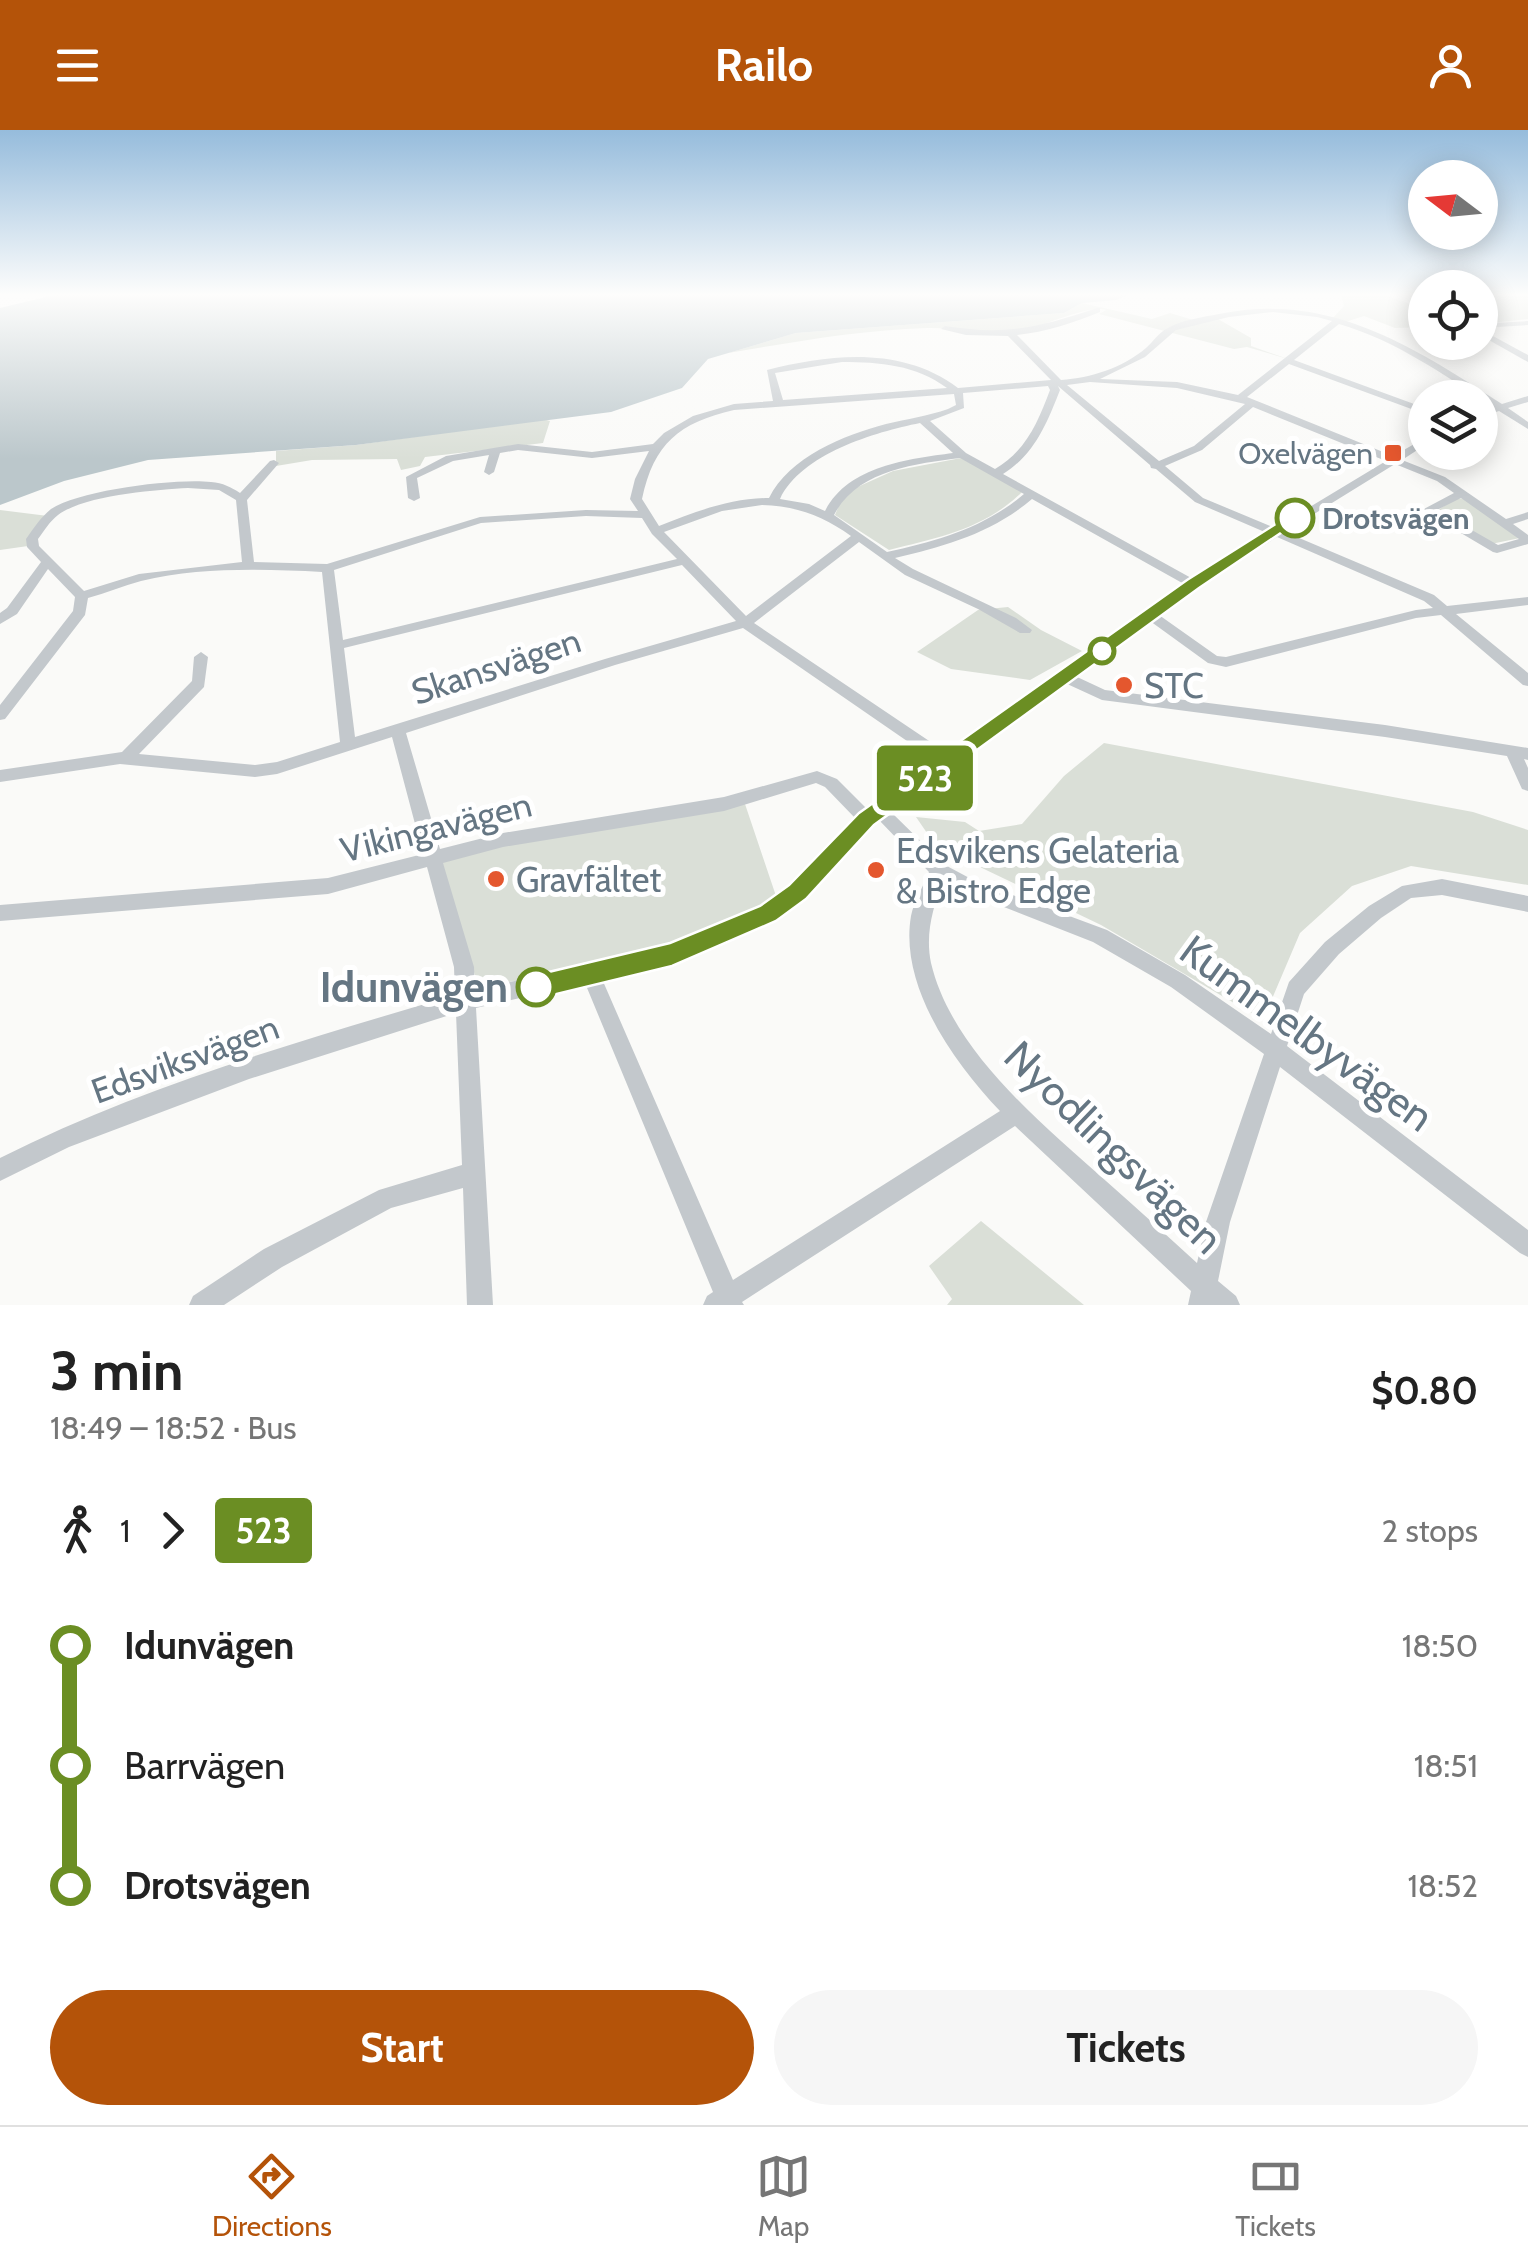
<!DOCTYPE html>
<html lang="en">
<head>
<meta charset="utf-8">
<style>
  :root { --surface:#fff; --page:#f6f6f6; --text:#222; --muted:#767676; --line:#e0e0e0; --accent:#b45309 }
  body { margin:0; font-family:Cabin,sans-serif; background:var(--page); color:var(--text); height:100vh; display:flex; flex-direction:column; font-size:38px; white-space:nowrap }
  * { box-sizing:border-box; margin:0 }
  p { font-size:32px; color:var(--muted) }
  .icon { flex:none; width:55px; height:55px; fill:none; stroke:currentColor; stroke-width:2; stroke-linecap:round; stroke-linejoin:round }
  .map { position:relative; height:1175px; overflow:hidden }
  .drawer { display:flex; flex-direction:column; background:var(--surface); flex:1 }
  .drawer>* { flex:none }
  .badge { padding:0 20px; border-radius:8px; font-size:35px; line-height:65px }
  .needle { width:65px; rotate:286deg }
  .fabs { position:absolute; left:1408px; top:30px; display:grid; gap:20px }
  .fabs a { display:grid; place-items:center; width:90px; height:90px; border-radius:50%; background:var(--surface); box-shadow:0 5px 25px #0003; font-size:50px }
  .map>.badge { position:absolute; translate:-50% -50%; box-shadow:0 0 0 5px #fff }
  .legs { display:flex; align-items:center; gap:15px; height:110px; padding:0 50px; font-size:32px }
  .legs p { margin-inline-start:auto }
  .overview { display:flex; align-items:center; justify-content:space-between; height:170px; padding:0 50px }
  h1 { font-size:55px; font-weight:700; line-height:75px }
  .primary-button { display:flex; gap:20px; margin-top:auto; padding:20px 50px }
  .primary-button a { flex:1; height:115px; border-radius:60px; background:var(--accent); color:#fff; font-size:40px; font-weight:700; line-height:115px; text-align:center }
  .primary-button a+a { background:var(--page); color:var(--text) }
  ul { padding:0 50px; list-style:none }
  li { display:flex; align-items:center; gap:35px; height:120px; font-size:38px }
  li i { display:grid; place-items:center; width:15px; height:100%; margin:0 12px; background:currentColor }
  li i::after { content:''; width:25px; height:25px; margin:-12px; border:8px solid; border-radius:50%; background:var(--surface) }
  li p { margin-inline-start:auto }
  li:first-child i { background:linear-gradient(#0000 50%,currentColor 0) }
  li:last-child i { background:linear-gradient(currentColor 50%,#0000 0) }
  header { display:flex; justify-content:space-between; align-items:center; height:130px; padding:0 50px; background:var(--accent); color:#fff; font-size:45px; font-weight:700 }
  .menu { display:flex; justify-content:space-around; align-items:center; height:140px; border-top:2px solid var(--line); background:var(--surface); font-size:28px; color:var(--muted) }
  .menu a { display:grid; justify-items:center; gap:5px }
  .menu .current { color:var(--accent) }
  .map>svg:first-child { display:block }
  .green { fill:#dadfd7 }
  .water { fill:#bbc7cb }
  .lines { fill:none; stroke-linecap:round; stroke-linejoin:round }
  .minor { fill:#c3c8cc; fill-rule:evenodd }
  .line-1 { fill:#6b8e23; stroke:#fff; stroke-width:2.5 }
  .poi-dot { fill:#e4572e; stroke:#fff; stroke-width:4 }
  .stop-1-dot { fill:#fff; stroke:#6b8e23; stroke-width:5 }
  .labels { text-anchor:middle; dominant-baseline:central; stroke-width:10; stroke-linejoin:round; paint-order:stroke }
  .far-poi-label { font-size:30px; fill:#657683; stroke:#fff; text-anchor:end }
  .far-stop-label { font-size:30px; font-weight:bold; fill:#657683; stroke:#fff; text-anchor:start }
  .street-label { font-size:35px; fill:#657683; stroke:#fff }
  .poi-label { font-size:35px; fill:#657683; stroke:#fff; text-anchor:start }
  .near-stop-label { font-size:42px; font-weight:bold; fill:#657683; stroke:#fff; text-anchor:end }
  .near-street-label { font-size:42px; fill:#657683; stroke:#fff }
</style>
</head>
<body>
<header><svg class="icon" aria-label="menu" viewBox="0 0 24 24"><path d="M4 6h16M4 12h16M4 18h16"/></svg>Railo<svg class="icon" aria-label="person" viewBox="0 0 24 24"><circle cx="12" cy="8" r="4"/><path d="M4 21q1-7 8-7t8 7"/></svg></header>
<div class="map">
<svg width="1528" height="1175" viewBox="0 0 1528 1175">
  <rect width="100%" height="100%" fill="#fafaf8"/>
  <g class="green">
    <polygon points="1341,165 1387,165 1425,180 1425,197 1395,198 1364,186 1342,193 1332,189 1344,176"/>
    <polygon points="1480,165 1528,165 1528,189 1480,194"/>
    <path d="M 1082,173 L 1152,189 L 1170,183 L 1200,192 L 1218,189 L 1251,208 L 1251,216 L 1288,229 L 1247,217 L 1234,219 L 1099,184 L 1106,180 C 1090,174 1041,197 1019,202 C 991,208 957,197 927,198 C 860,200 794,212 728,223 L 796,203 L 1064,183 Z"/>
    <polygon points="542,289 550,291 543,313 425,327 420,336 401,340 397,329 312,330 276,336 276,321 356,315"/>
    <path d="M 961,328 L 1023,361 C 985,399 940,407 889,420 L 835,385 L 844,363 L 893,341 Z"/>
    <polygon points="1466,368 1520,408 1491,414 1435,382 1455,369"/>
    <polygon points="0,380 48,386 28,416 0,420"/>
    <polygon points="1008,477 1041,500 1082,521 1030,550 951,539 917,522 978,480"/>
    <polygon points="1104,613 1473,682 1528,700 1528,755 1411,736 1352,756 1300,803 1263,890 1101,795 936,716 916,687 965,692 979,701 1022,694 1064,646"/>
    <path d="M 745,674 L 776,766 C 706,809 628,831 548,845 C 525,849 501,855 478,855 L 440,733 L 521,711 Z"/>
    <polygon points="981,1091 1084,1175 947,1175 952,1169 929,1136"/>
  </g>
  <polygon class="water" points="54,165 1128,165 1116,170 1082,173 1064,183 796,203 708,229 682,258 611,282 356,315 148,330 64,351 0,375 0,178"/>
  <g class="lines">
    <g class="minor">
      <polygon points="1409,165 1417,165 1425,173 1425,179"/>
      <path d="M 1097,178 L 1100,178 L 1100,182 C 1073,193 1046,202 1017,205 L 1061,250 C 1091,248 1122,238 1146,218 C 1153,212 1159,202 1168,198 C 1182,190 1203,187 1219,184 C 1329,161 1414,217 1502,274 L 1528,266 L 1528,272 L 1508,278 L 1528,292 L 1528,299 L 1499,281 L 1480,287 L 1480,281 L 1493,277 C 1446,246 1395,210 1339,194 L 1294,230 L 1425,278 L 1425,284 L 1289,234 L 1247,267 L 1393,326 L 1425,308 L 1425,315 L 1402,330 L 1445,347 L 1506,389 L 1528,382 L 1528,389 L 1513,394 L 1528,405 L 1528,414 L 1497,423 L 1493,422 L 1422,380 L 1454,363 L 1437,351 L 1395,334 L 1285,402 L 1434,465 L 1447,476 L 1528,467 L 1528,475 L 1456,484 L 1528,543 L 1528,556 L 1523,555 L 1441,485 L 1416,488 L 1226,537 L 1208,533 L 1150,491 L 1075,546 L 1105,560 L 1385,595 L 1528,618 L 1528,630 L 1524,629 L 1528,638 L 1528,661 L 1522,659 L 1507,626 L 1385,607 L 1102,570 L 1065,553 L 957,632 L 955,636 L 949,638 L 890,681 L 945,735 L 975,751 L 1107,800 L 1185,845 L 1271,904 L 1289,852 L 1325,812 L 1369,776 L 1402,756 L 1442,749 L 1528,766 L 1528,782 L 1442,765 L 1411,768 L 1381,788 L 1339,824 L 1304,864 L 1287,916 L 1528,1100 L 1528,1127 L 1520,1123 L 1280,937 L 1230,1092 L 1218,1151 L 1236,1166 L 1240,1175 L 1188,1175 L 1191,1161 L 1015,996 L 742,1172 L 744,1175 L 703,1175 L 707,1166 L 713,1162 L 585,853 L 476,878 L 493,1175 L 467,1175 L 463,1058 L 391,1078 L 282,1137 L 224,1175 L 189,1175 L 193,1166 L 264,1119 L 379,1060 L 462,1035 L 456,883 L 249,949 L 69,1017 L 0,1051 L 0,1028 C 144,955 301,911 455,865 L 454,837 L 427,737 L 328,764 L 0,791 L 0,775 L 328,748 L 423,724 L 392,607 L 277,644 L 255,647 L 120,634 L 0,652 L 0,640 L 122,622 L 192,551 L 194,527 L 201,522 L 208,527 L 204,557 L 139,624 L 255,635 L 277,632 L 340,612 L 322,442 C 262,439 200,437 141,451 C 123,456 106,463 88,468 L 85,485 L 5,589 L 0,590 L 0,575 L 73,481 L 75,467 L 48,439 L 17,484 L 0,494 L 0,483 L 7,478 L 41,432 L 27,417 L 26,409 C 33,399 41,387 51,379 C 80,360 176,348 211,352 C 223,353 231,357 240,363 L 270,331 L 274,330 L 279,333 L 247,370 L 254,432 L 327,434 L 480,387 L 586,380 L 638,381 L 630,369 L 635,349 L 649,321 L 592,328 L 518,320 L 500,323 L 494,342 L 489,345 L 484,342 L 489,325 L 453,331 L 417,348 L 420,368 L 414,371 L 408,368 L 406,347 L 446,326 L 518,314 L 592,322 L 653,314 L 664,303 L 693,286 L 734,274 L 773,271 L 767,240 C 831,224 902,216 958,258 L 1051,250 L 1008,206 L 966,205 L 941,199 L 945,196 C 1006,206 1040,197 1097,178 ZM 1273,182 L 1317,187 L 1332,191 L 1238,265 L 1177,252 L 1100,249 L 1145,227 L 1176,200 L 1229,187 ZM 842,232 C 880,232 916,235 947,258 L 783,270 L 775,243 ZM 1090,252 L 1177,258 L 1245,274 L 1194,316 L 1159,331 L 1067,255 ZM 1048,256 L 1050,260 C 1038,292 1026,321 995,339 L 966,323 L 930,291 L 964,278 L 963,263 ZM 1058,256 L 1150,335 L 1151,338 L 1156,339 L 1195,372 L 1267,403 L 1193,449 L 1003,344 C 1035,324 1047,293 1060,260 ZM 954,264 L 956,275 L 948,279 C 928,286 907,289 886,294 C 844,305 789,327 769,368 C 731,368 694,382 659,396 L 642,369 C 654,313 679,293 734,280 ZM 1253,277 L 1386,331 L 1275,398 L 1203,368 L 1165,336 L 1202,320 ZM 920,293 L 953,323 C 908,329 848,336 825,381 L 809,374 L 780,369 C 801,324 875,302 920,293 ZM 960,328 L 1024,364 C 984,398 937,411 887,422 L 834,385 C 857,340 915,334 960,328 ZM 188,358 L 219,360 L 236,370 L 242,432 L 139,444 L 84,461 L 39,416 L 38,409 C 44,401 50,391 58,385 C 85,365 155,360 188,358 ZM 1461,368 L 1519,409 L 1498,415 L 1437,380 ZM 1032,369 L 1184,454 L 947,623 L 754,493 L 859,412 L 905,445 L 978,479 L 1020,503 L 1030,503 L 1032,500 L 1016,488 L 913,439 L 895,428 C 945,416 992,403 1032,369 ZM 762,375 C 797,376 823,386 851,406 L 746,486 L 664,402 L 722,381 ZM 586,386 L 642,388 L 652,404 L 677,429 L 343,510 L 334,440 L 481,393 ZM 1277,407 L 1424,471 L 1433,478 L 1416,480 L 1226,527 L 1217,526 L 1159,485 L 1197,457 ZM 682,435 L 736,491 L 605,529 L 355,607 L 344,518 ZM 743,498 L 936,631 L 867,679 L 837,649 L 817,641 L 724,667 L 503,703 L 440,719 L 406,603 L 615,535 ZM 816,653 L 825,657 L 856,689 L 791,757 L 762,777 L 671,816 L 475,860 L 474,837 L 443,733 L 503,717 L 724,681 ZM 878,689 L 929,742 C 924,755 914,771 911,786 C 899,856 954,933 1000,981 L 733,1150 L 602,849 L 672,833 L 774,789 L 803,767 ZM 943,751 L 963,761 L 1093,812 L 1171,857 L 1264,924 L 1206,1092 L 1197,1133 C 1167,1106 1137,1078 1106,1051 C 1041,993 952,921 931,833 C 925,804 933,777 943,751 Z"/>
      <polygon points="1528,191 1528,195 1480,198 1480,194"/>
      <polygon points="1480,199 1528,225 1528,232 1480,205"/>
    </g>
  </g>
  <linearGradient id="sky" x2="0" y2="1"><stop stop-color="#96bcdc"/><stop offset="0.5" stop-color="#fdfdfc"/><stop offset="1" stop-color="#fdfdfc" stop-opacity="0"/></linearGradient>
  <rect width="1528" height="329" fill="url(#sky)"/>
  <polygon class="line-1" points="1290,385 1303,388 1199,458 874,695 806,769 776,791 672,836 536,869 527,866 523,857 527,849 536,845 670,813 760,776 789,755 859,683 1187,450"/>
  <g class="poi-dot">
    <rect x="1383" y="313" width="20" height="20" rx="5"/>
    <circle cx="1124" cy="555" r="10"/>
    <circle cx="876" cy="740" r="10"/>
    <circle cx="496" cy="749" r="10"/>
  </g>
  <g class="stop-1-dot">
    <circle cx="1295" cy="388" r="18"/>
    <circle cx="1102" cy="521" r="12"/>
    <circle cx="536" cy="857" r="18"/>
  </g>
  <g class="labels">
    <g class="far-poi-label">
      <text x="1373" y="323">Oxelvägen</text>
    </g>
    <g class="far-stop-label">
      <text x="1322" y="388">Drotsvägen</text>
    </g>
    <g class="street-label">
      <text transform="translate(496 536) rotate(-18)">Skansvägen</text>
      <text transform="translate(436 697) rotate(-14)">Vikingavägen</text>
      <text transform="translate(185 929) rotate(-20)">Edsviksvägen</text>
    </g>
    <g class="poi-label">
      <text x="1144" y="555">STC</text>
      <text x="896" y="720">Edsvikens Gelateria<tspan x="896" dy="40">&amp; Bistro Edge</tspan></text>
      <text x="516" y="749">Gravfältet</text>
    </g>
    <g class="near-stop-label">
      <text x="508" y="857">Idunvägen</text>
    </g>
    <g class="near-street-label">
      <text transform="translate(1307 903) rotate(36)">Kummelbyvägen</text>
      <text transform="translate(1114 1017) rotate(44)">Nyodlingsvägen</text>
    </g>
  </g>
</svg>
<div class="fabs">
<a><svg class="needle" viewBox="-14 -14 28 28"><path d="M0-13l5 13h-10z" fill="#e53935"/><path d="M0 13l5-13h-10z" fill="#767676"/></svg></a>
<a><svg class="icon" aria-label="locate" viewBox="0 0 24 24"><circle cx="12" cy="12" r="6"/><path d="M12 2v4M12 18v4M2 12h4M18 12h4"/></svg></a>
<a><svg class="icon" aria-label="layers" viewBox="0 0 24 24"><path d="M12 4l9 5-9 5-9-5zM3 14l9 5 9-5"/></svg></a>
</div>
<b class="badge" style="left:925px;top:648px;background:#6b8e23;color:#fff">523</b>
</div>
<section class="drawer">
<div class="overview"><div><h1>3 min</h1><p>18:49 – 18:52 · Bus</p></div><b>$0.80</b></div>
<div class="legs"><svg class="icon" aria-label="walk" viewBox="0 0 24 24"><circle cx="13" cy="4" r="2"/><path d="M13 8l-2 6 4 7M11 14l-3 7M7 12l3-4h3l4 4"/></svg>1<svg class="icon" aria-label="forward" viewBox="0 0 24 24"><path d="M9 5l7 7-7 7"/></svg><b class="badge" style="background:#6b8e23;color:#fff">523</b><p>2 stops</p></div>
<ul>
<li><i style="color:#6b8e23"></i><b>Idunvägen</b><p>18:50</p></li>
<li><i style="color:#6b8e23"></i><span>Barrvägen</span><p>18:51</p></li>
<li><i style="color:#6b8e23"></i><b>Drotsvägen</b><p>18:52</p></li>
</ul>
<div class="primary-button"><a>Start</a><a>Tickets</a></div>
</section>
<nav class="menu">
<a class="current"><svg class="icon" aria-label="directions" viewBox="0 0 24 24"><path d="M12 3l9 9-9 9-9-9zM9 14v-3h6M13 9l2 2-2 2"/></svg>Directions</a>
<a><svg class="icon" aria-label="map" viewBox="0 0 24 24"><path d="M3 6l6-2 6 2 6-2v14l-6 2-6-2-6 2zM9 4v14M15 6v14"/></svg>Map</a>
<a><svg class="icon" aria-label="tickets" viewBox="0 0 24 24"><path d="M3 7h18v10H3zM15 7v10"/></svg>Tickets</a>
</nav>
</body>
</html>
